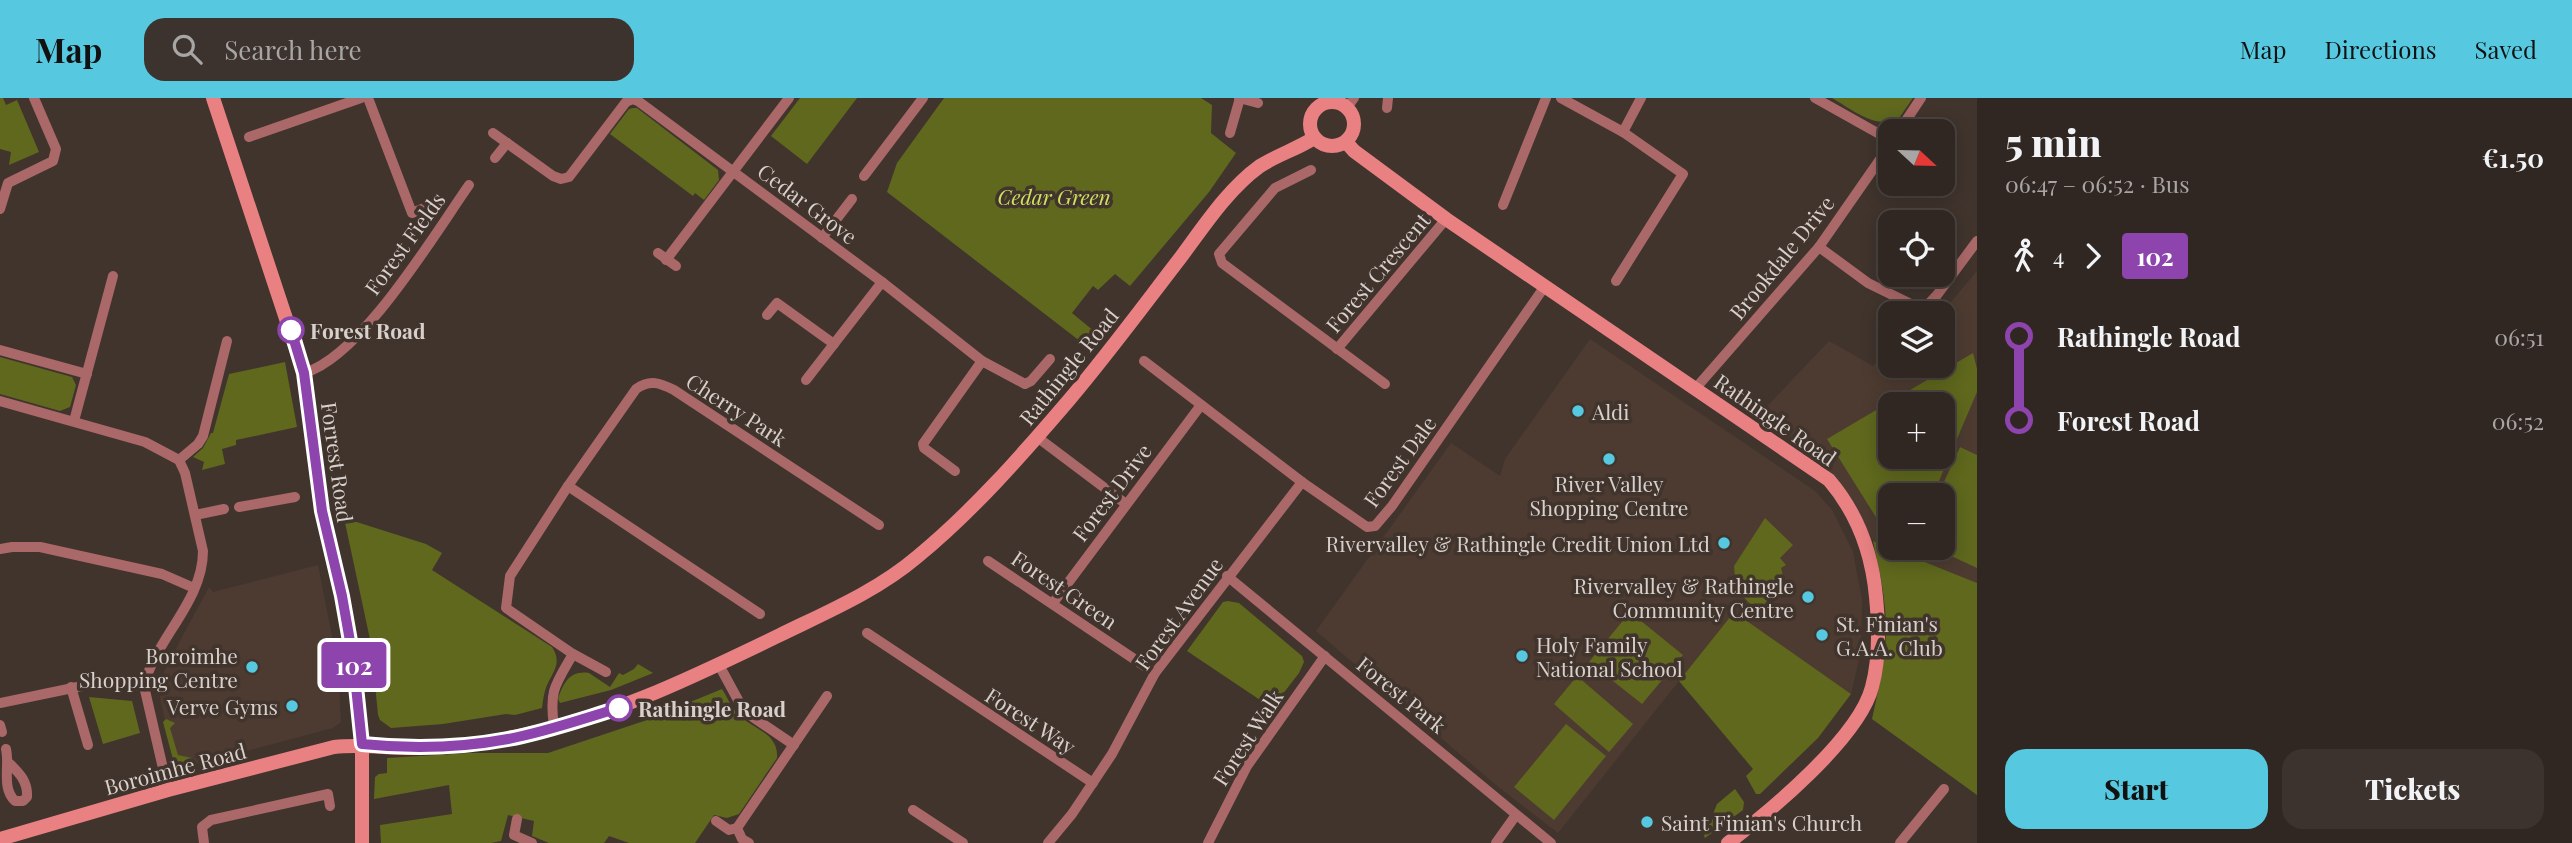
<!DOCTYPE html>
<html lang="en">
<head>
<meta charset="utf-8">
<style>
  :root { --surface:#302722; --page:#3c332f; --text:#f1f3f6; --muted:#a8a5a5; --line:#4b4440; --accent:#56c9e0 }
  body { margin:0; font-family:"Playfair Display",serif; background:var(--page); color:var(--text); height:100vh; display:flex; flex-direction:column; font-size:26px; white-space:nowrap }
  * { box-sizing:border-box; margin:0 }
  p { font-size:23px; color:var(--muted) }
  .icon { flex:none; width:38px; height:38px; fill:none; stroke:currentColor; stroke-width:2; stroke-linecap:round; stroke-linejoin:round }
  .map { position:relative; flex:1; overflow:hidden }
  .panel { display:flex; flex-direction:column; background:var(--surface); width:595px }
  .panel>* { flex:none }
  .badge { padding:0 14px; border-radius:5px; font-size:24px; line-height:46px }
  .needle { width:46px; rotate:112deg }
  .buttons { position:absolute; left:1878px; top:21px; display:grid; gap:14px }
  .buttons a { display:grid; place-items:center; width:77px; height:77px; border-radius:14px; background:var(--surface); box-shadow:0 4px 18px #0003,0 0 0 2px var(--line); font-size:35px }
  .map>.badge { position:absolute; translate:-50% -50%; box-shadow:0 0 0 4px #fff }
  .legs { display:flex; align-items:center; gap:10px; height:77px; padding:0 28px; font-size:23px }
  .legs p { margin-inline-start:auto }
  .headline { display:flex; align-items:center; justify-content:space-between; height:119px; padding:0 28px }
  h1 { font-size:38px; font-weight:800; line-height:52px }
  .cta { display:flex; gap:14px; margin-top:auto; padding:14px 28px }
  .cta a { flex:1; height:80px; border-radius:21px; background:var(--accent); color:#111; font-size:28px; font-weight:800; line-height:80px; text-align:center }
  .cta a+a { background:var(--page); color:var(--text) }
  ul { padding:0 28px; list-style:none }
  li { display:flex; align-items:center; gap:24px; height:84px; font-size:26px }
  li i { display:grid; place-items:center; width:10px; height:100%; margin:0 9px; background:currentColor }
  li i::after { content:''; width:18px; height:18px; margin:-9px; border:5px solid; border-radius:50%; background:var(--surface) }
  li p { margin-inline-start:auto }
  li:first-child i { background:linear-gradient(#0000 50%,currentColor 0) }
  li:last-child i { background:linear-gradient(currentColor 50%,#0000 0) }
  header { display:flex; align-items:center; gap:42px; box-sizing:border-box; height:98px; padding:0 35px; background:var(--accent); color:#111 }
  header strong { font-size:33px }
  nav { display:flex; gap:38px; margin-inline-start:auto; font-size:24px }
  .search { width:490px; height:63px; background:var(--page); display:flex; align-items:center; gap:18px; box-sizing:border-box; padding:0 24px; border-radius:21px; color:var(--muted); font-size:26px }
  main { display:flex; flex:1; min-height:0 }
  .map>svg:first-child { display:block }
  .built { fill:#4d3b31; fill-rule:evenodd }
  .green { fill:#5f681d; fill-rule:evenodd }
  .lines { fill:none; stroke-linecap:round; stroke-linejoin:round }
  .street { stroke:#aa6868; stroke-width:10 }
  .secondary { stroke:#e98183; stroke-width:14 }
  .line-1-casing { stroke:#fff; stroke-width:16 }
  .line-1 { stroke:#8e44ad; stroke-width:10 }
  .stop-1-dot { fill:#fff; stroke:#8e44ad; stroke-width:3.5 }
  .poi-dot { fill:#56c9e0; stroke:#40342d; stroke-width:2.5 }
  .labels { text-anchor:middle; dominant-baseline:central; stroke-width:7; stroke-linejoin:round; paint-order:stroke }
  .park-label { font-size:21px; font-style:italic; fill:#d0e25d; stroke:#40342d }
  .street-label { font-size:21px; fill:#d8d0cc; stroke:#40342d }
  .stop-label { font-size:21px; font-weight:bold; fill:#d8d0cc; stroke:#40342d; text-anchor:start }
  .poi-label { font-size:21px; fill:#d8d0cc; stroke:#40342d; text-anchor:start }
</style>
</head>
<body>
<header>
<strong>Map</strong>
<div class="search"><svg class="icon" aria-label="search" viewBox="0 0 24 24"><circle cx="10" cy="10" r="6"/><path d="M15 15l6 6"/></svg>Search here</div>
<nav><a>Map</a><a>Directions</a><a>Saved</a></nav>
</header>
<main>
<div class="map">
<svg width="1977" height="745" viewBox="0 0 1977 745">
  <rect width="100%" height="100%" fill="#40342d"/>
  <g class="built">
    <path d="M 1976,174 L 1977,175 L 1977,485 L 1891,450 L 1942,450 L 1942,397 L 1890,397 L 1890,450 L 1873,443 L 1843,392 L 1818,363 L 1758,318 L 1829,243 L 1873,268 L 1890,250 L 1890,268 L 1942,268 L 1942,215 ZM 1890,306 L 1942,306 L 1942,359 L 1890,359 Z"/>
    <polygon points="1590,241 1815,393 1832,412 1853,454 1862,502 1861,553 1851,596 1733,515 1558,735 1496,687 1316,533 1451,345 1500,378 1505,361"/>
    <polygon points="318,467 338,568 341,624 333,630 183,670 178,670 174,665 158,590 166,569 209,489 213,494"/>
  </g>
  <g class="green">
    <polygon points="0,0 3,0 6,7 17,2 39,54 9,67 11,54 0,51"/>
    <polygon points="800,0 857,0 807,66 771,38"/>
    <polygon points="944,0 1201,0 1212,7 1211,35 1236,55 1209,94 1130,188 1115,176 1098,192 1093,188 1072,215 1095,234 1085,247 887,94 897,65"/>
    <path d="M 1832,0 L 1913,0 L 1897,23 C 1872,29 1853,12 1832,0 Z"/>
    <polygon points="633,10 637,10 718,72 719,82 704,102 695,95 693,98 610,36 629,11"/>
    <path d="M 1973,255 L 1977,271 L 1977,294 L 1933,397 L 1890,397 L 1890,434 L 1884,432 L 1827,341 ZM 1890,306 L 1942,306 L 1942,359 L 1890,359 Z"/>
    <polygon points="0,259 72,279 76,287 70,309 60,313 0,296"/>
    <polygon points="285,264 297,329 236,342 236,347 222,351 225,366 202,372 204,364 193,359 203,350 211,335 213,335 229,276"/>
    <polygon points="1960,349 1977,357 1977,470 1934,450 1942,450 1942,397 1938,397"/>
    <path d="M 344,420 L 426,446 L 442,455 L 432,472 L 552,549 C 562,564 554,573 547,587 C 544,594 543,602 542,610 L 515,617 L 506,616 L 443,626 L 391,630 L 380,622 L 378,617 L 371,546 Z"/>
    <polygon points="1765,420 1793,447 1780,460 1786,467 1781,470 1785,485 1757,514 1736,490 1734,468"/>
    <path d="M 1873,443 L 1977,485 L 1977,697 L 1872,621 C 1881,581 1890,542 1884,502 C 1882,482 1877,462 1873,443 Z"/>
    <polygon points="1228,503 1239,505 1302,558 1304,564 1299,575 1272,610 1187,553 1223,504"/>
    <polygon points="1630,514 1683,557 1642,606 1589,564"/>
    <polygon points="1734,514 1851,596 1818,640 1760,696 1756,696 1746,678 1753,671 1679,583"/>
    <path d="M 638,566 L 653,575 L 611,592 L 560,605 L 558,601 C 563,585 570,572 589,575 L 610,589 L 619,575 L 623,577 L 634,571 Z"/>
    <polygon points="1577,578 1633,626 1609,654 1554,606"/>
    <path d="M 722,591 C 727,598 730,608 737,615 C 751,631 779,634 777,660 L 739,716 L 727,720 L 714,717 L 695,745 L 629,745 L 609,738 L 604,745 L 549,745 L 532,738 L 534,723 L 508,717 L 501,743 L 491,745 L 381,745 L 380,727 L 452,716 L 449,687 L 374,701 L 375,679 L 379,676 L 387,675 L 387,660 L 469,655 L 548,655 L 644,623 Z"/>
    <polygon points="89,599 132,603 140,635 103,646"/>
    <path d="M 166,621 L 175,625 L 170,630 L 178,657 L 192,660 L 194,667 C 185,670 180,672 174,665 L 163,624 Z"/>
    <polygon points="1566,626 1606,658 1554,722 1514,689"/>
    <polygon points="1735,691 1744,704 1743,712 1705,740 1704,738 1717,706"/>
  </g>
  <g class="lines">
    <g class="street">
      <polyline points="368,0 412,115 427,109"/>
      <polyline points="1239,0 1258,5"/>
      <polyline points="1561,0 1623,34"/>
      <polyline points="1815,0 1890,42"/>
      <polyline points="1347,10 1354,0"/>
      <polyline points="1387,10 1388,0"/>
      <polyline points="1899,33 1921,0"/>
      <polyline points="493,35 553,78 561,81 569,79 626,4 633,1 638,3 882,184 982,263 1025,286 1031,283 1050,261"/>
      <polyline points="1230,35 1240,0"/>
      <polyline points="249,39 361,0"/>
      <polyline points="495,60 507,45"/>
      <polyline points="1311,72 1275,90 1219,156 1222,165 1385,286"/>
      <polyline points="864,78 923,0"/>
      <polyline points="1503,107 1546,0"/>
      <polyline points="0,111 8,85 53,63 56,51 34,0"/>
      <polyline points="822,140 852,101"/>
      <polyline points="1819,149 1868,185 1923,212 1937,197 1977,143"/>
      <polyline points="658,155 676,168"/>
      <polyline points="666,162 789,0"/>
      <polyline points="1616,183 1683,76 1623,34 1641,0"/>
      <polyline points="767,217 777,205 834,246"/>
      <polyline points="1337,251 1446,121"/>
      <polyline points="0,252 87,276"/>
      <polyline points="1144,263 1302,384 1367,429 1375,428 1392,408 1545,188"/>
      <path d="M 304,275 C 361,259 434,137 469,87"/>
      <polyline points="806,282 882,184"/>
      <polyline points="1695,291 1819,149 1890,47"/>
      <polyline points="0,303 145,344 179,362"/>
      <polyline points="74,323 113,178"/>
      <polyline points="1037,339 1126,406"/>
      <polyline points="179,362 198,346 203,338 227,243"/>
      <polyline points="955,373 924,350 923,346 982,263"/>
      <polyline points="568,388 760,516"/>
      <polyline points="239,409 295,399"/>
      <polyline points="195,417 224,411"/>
      <polyline points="0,451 12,449 40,449 162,476 194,490"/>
      <polyline points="988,463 1155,575"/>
      <polyline points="1227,478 1551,745"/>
      <polyline points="1053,505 1201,307"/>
      <polyline points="867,535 1093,685"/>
      <polyline points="719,567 744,613 794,647"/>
      <path d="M 606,574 L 573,556 L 506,510 L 510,478 L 568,388 L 636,291 C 650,281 660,285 674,292 L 879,427"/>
      <polyline points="71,589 88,647"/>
      <polyline points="0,605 92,586 144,588"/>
      <polyline points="0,627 2,634"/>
      <path d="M 554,629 C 549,592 555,587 573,556"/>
      <path d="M 6,651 C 10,669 1,689 15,703 L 23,703 L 27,699 C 28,683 19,675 9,665"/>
      <path d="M 168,692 L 144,588 C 155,541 203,504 203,453 L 185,375 L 179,362"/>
      <polyline points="913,712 963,745"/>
      <polyline points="517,721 514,737 532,745"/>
      <polyline points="716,723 729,732 737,730"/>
      <polyline points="204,745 202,729 211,722 328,696 330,708"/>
      <polyline points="749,745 742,741 737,730 827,598"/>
      <polyline points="1048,745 1072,716 1112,656 1155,575 1302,384"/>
      <polyline points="1208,745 1247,668 1325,558"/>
      <polyline points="1496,745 1516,717"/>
      <polyline points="1900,745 1944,691"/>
    </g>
    <g class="secondary">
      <polyline points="213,0 304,275 322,413 342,498 353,560 362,646 362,745"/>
      <circle cx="1332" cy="26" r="22"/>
      <path d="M 1346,44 L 1354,53 L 1446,121 L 1829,382 C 1858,416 1872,454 1876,499 C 1879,529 1880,560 1872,589 C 1859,640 1769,714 1728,745"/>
      <path d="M 0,741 L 168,692 L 334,649 C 362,646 385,650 413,650 C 445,650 478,647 509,640 C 608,621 691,580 780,537 C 827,514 877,493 917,459 C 973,413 1022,357 1069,302 C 1108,256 1144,207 1181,159 C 1204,128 1228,91 1260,68 C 1277,57 1297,51 1314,40"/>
    </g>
  </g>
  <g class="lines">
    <g class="line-1-casing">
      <path id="line-1" d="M 291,232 L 304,275 L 322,413 L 342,498 L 353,560 L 362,646 C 411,651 460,650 508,641 C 546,634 582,621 619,610"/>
    </g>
    <use href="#line-1" class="line-1"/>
  </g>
  <g class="stop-1-dot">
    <circle cx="291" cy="232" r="12"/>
    <circle cx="619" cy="610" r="12"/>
  </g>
  <g class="poi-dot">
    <circle cx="1578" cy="313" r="7"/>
    <circle cx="1609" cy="361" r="7"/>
    <circle cx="1724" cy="445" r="7"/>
    <circle cx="1808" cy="499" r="7"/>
    <circle cx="1822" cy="537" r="7"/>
    <circle cx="1522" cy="558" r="7"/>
    <circle cx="252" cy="569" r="7"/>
    <circle cx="292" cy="608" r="7"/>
    <circle cx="1647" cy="724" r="7"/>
  </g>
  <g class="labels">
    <g class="park-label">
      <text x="1054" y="98">Cedar Green</text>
    </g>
    <g class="street-label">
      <text transform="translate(808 105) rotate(37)">Cedar Grove</text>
      <text transform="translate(404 145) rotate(-54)">Forest Fields</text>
      <text transform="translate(1781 159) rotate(-51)">Brookdale Drive</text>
      <text transform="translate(1377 174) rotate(-50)">Forest Crescent</text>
      <text transform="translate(1068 268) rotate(-51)">Rathingle Road</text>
      <text transform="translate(737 311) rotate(33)">Cherry Park</text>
      <text transform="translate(1776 321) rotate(35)">Rathingle Road</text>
      <text transform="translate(1399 363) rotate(-54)">Forest Dale</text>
      <text transform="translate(338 364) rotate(82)">Forrest Road</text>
      <text transform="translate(1111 394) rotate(-53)">Forest Drive</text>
      <text transform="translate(1065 491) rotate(34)">Forest Green</text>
      <text transform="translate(1178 515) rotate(-54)">Forest Avenue</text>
      <text transform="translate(1402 596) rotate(39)">Forest Park</text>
      <text transform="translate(1031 622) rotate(33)">Forest Way</text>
      <text transform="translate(1247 639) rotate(-57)">Forest Walk</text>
      <text transform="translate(175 670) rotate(-15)">Boroimhe Road</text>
    </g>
    <g class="stop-label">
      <text x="310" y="232">Forest Road</text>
      <text x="638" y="610">Rathingle Road</text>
    </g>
    <g class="poi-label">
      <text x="1592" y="313">Aldi</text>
      <text x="1609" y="385" text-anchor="middle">River Valley<tspan x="1609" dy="24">Shopping Centre</tspan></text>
      <text x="1710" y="445" text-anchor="end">Rivervalley &amp; Rathingle Credit Union Ltd</text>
      <text x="1794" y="487" text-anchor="end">Rivervalley &amp; Rathingle<tspan x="1794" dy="24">Community Centre</tspan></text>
      <text x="1836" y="525">St. Finian's<tspan x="1836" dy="24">G.A.A. Club</tspan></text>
      <text x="1536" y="546">Holy Family<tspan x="1536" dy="24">National School</tspan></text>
      <text x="238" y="557" text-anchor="end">Boroimhe<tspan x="238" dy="24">Shopping Centre</tspan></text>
      <text x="278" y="608" text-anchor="end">Verve Gyms</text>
      <text x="1661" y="724">Saint Finian's Church</text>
    </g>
  </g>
</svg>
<div class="buttons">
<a><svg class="needle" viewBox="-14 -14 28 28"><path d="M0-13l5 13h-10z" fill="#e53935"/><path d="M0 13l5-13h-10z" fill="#a8a5a5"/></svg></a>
<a><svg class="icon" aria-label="locate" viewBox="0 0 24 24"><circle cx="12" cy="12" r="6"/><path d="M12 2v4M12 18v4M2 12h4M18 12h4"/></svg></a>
<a><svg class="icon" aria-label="layers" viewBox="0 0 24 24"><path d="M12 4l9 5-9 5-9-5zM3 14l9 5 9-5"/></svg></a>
<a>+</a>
<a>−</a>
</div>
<b class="badge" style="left:354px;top:567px;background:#8e44ad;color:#fff">102</b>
</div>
<section class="panel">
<div class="headline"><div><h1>5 min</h1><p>06:47 – 06:52 · Bus</p></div><b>€1.50</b></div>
<div class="legs"><svg class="icon" aria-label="walk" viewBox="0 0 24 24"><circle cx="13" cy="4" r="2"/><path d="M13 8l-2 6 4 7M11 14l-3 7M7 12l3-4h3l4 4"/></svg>4<svg class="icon" aria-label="forward" viewBox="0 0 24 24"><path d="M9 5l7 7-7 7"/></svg><b class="badge" style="background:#8e44ad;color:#fff">102</b></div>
<ul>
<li><i style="color:#8e44ad"></i><b>Rathingle Road</b><p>06:51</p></li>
<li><i style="color:#8e44ad"></i><b>Forest Road</b><p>06:52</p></li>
</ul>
<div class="cta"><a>Start</a><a>Tickets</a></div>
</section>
</main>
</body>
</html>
